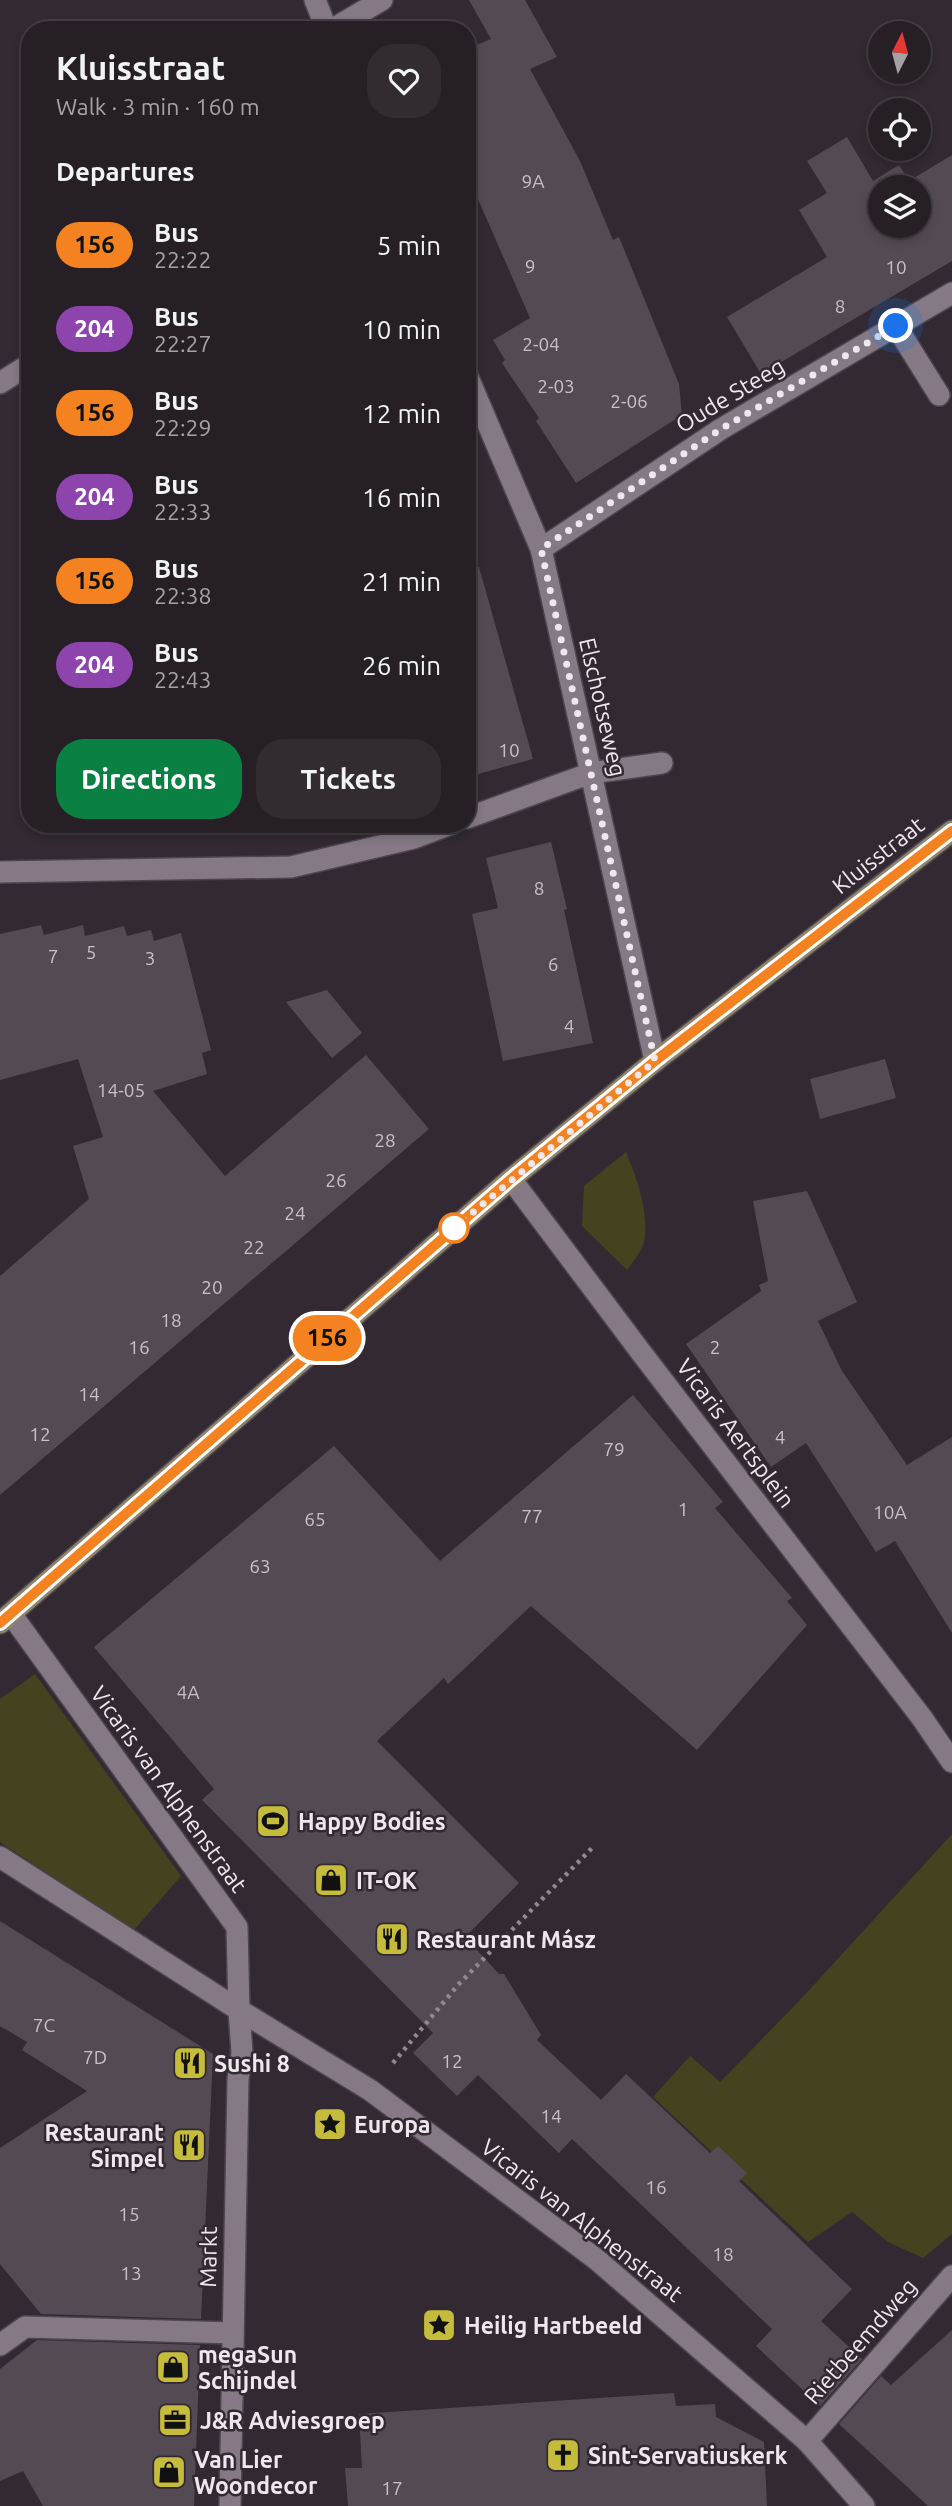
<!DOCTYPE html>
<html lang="en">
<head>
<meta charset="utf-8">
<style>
  :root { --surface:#261f26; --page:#322c32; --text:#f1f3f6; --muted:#a4a2a7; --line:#423d43; --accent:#0b8043 }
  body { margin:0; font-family:Ubuntu,sans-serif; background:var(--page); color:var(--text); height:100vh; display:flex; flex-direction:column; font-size:26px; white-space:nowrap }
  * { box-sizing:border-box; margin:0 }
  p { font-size:23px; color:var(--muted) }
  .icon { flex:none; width:38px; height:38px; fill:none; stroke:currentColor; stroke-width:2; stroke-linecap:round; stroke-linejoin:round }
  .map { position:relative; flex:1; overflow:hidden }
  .panel { position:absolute; left:21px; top:21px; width:455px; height:812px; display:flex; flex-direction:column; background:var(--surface); border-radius:28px; box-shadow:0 4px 10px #0003,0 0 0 2px var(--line) }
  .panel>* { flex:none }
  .badge { padding:0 14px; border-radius:23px; font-size:24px; line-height:46px }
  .needle { width:46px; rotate:6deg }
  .controls { position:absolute; left:868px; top:21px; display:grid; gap:14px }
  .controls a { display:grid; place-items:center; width:63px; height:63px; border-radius:50%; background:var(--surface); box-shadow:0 4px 10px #0003,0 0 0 2px var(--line); font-size:35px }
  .you { position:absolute; width:35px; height:35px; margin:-18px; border:5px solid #fff; border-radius:50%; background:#1a73e8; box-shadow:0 0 0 10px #1a73e833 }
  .map>.badge { position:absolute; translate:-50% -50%; box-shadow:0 0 0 4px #fff }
  h2 { padding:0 35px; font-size:26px; line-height:63px }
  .round { display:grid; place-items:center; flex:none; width:74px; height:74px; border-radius:28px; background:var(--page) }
  .summary { display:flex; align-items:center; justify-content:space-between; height:119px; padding:0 35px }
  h1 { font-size:33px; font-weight:700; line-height:52px }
  .button { display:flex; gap:14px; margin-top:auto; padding:14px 35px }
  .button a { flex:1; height:80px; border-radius:28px; background:var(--accent); color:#fff; font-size:28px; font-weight:700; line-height:80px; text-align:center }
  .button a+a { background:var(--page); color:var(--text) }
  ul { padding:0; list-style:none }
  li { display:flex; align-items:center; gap:21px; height:84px; padding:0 35px }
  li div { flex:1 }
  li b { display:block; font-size:26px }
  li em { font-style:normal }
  li .badge { min-width:77px; font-weight:700; text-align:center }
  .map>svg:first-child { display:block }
  .green { fill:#454220 }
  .building { fill:#544a54; fill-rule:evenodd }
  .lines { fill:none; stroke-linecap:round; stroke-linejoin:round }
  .lane-casing { stroke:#4d454d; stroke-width:24 }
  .street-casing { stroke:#4d454d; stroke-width:24 }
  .secondary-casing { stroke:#4d454d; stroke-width:24 }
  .path { stroke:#918991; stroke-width:4.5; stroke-dasharray:3.5 5; stroke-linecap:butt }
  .lane { stroke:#847984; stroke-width:21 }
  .street { stroke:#847984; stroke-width:21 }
  .secondary { stroke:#8e846c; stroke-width:21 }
  .line-casing { stroke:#fff; stroke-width:16 }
  .line { stroke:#f58220; stroke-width:10 }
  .walk { stroke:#eee8ee; stroke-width:7; stroke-dasharray:0 12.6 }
  .stop-dot { fill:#fff; stroke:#f58220; stroke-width:3.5 }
  .labels { text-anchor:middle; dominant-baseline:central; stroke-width:5; stroke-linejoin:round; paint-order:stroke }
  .number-label { font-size:19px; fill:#c8c0c8 }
  .street-label { font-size:23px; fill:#eee8ee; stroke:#322932 }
  .poi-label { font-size:23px; font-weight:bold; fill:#eee8ee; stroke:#322932; text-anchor:start }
</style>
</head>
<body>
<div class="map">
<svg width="952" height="2506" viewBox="0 0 952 2506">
  <rect width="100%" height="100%" fill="#322932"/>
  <g class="green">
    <path d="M 626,1152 C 636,1176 648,1209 645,1237 C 644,1248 634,1261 627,1270 L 582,1226 L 584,1186 Z"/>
    <polygon points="35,1674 181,1876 134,1930 0,1842 0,1699"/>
    <polygon points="952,1834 952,2234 923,2258 888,2242 852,2212 808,2242 653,2097 690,2056 720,2082 800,2000"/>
  </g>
  <g class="building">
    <polygon points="469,0 525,0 557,57 530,69 580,161 613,240 619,237 679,384 682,415 576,483 536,421 539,418 502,363 505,360 493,340 530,318 467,174 467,49 491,39"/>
    <path d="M 847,137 L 873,181 L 899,165 L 909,181 L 952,155 L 952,261 L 761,374 L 727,317 L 827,257 L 799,210 L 827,193 L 807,161 ZM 880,187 L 919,187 L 919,226 L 880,226 Z"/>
    <polygon points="479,567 533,759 467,777 467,568"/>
    <polygon points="551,842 567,909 564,910 593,1043 503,1061 472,914 498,908 486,858"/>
    <polygon points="41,925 44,935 83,925 85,936 124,926 127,936 151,930 154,941 181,933 211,1050 202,1053 207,1074 153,1091 225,1176 366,1055 429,1129 0,1495 0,1276 89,1199 73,1146 103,1137 78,1059 0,1080 0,934"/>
    <polygon points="327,990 362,1033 332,1058 286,1002"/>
    <polygon points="885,1059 896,1098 820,1119 810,1079"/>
    <polygon points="807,1191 857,1302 818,1321 842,1371 907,1465 952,1437 952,1633 895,1541 876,1552 806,1443 771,1467 686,1344 761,1291 759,1285 768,1281 753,1201"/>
    <polygon points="633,1395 723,1502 715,1508 792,1598 787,1601 807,1625 697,1750 531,1606 448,1684 444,1678 377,1741 519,1883 465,1937 499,1974 504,1974 541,2035 537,2040 601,2100 626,2074 710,2153 718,2146 747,2173 739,2181 852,2289 821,2321 862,2359 820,2406 756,2346 772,2329 572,2139 559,2153 478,2075 457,2096 413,2053 433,2033 202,1800 214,1789 94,1647 334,1446 440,1561"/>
    <polygon points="0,1921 213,2054 201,2319 41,2314 0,2264 0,2148 87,2091 22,2050 27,2042 0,2026"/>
    <polygon points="952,2330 952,2506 928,2506 839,2424 881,2376 891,2385"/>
    <polygon points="37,2340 200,2345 194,2506 43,2506 23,2471 0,2481 0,2369"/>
    <polygon points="674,2393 676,2406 715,2404 716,2417 764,2442 767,2506 348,2506 345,2468 362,2468 359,2414"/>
  </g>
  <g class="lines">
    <g class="lane-casing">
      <g id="lane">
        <polyline points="896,326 939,395"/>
        <polyline points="591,773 662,763"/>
      </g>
    </g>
    <g class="street-casing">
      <g id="street">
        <polyline points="315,0 327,30"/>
        <polyline points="331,30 382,0"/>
        <polyline points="467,375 541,549 655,1061"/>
        <polyline points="0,383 30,364"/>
        <polyline points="541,549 721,429 952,293"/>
        <polyline points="467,818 591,773"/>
        <polyline points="0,872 291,867 414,838 451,824"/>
        <polyline points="511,1179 640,1351 922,1718 952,1762"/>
        <polyline points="11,1614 237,1927 239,2010 242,2053 238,2079 230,2506"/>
        <polyline points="0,1857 239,2010 370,2090 596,2259 807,2441 864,2506"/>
        <polyline points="0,2345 25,2327 233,2333"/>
        <polyline points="807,2441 952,2276"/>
      </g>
    </g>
    <g class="secondary-casing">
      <polyline id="secondary" points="0,1623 511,1179 655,1061 952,831"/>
    </g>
    <polyline class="path" points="393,2063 458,1985 595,1845"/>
    <use href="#lane" class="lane"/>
    <use href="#street" class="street"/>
    <use href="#secondary" class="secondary"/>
  </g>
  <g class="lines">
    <g class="line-casing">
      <polyline id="line" points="0,1623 511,1179 655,1061 952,831"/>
    </g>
    <use href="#line" class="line"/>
    <polyline class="walk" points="454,1228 655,1061 541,549 721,429 896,326"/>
  </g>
  <defs>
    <g id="stadium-square" transform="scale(1.75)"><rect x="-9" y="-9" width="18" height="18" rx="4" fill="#c6bc3c" stroke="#322932"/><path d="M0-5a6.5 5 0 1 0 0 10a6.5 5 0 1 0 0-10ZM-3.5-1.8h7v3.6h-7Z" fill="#111"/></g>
    <g id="shop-square" transform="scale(1.75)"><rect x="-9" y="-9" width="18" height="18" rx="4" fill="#c6bc3c" stroke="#322932"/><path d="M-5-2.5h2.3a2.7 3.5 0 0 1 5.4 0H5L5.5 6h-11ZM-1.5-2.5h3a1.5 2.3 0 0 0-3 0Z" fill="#111"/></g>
    <g id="restaurant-square" transform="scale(1.75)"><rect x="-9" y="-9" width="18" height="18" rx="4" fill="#c6bc3c" stroke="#322932"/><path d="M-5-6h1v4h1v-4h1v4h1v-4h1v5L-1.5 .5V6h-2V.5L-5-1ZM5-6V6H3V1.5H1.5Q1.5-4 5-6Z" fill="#111"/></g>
    <g id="sight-square" transform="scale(1.75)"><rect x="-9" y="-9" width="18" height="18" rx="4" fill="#c6bc3c" stroke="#322932"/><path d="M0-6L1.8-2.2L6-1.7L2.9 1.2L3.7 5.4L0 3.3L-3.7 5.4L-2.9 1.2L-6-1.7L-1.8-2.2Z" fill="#111"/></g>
    <g id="office-square" transform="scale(1.75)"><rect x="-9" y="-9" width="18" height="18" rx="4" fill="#c6bc3c" stroke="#322932"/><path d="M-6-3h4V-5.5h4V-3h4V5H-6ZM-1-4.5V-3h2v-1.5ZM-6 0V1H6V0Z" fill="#111"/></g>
    <g id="church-square" transform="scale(1.75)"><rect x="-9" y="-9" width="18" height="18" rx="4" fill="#c6bc3c" stroke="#322932"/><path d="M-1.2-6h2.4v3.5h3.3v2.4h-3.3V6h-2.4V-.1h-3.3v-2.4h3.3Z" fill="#111"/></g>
  </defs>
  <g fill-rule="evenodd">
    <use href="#stadium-square" x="273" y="1821"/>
    <use href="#shop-square" x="331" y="1880"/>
    <use href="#restaurant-square" x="392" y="1939"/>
    <use href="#restaurant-square" x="190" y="2063"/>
    <use href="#sight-square" x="330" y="2124"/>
    <use href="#restaurant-square" x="189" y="2145"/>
    <use href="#sight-square" x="439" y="2325"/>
    <use href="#shop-square" x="173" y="2367"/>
    <use href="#office-square" x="175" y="2420"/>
    <use href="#church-square" x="563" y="2455"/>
    <use href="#shop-square" x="169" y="2472"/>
  </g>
  <circle class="stop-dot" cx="454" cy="1228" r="14"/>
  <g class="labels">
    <g class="number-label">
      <text x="533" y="181">9A</text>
      <text x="530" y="266">9</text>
      <text x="896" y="267">10</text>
      <text x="840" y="306">8</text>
      <text x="541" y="344">2-04</text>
      <text x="556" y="386">2-03</text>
      <text x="629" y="401">2-06</text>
      <text x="509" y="750">10</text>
      <text x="539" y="888">8</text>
      <text x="91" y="952">5</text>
      <text x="53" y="956">7</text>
      <text x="150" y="958">3</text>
      <text x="553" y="964">6</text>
      <text x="569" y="1026">4</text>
      <text x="121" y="1090">14-05</text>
      <text x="385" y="1140">28</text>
      <text x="336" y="1180">26</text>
      <text x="295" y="1213">24</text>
      <text x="254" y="1247">22</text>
      <text x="212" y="1287">20</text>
      <text x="171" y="1320">18</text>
      <text x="139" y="1347">16</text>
      <text x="715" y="1347">2</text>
      <text x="89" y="1394">14</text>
      <text x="40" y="1434">12</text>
      <text x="780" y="1437">4</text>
      <text x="614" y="1449">79</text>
      <text x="683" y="1509">1</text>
      <text x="890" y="1512">10A</text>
      <text x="532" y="1516">77</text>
      <text x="315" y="1519">65</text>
      <text x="260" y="1566">63</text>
      <text x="188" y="1692">4A</text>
      <text x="44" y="2025">7C</text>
      <text x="95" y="2057">7D</text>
      <text x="452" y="2061">12</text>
      <text x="551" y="2116">14</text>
      <text x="656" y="2187">16</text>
      <text x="129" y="2214">15</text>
      <text x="723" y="2254">18</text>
      <text x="131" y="2273">13</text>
      <text x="392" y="2488">17</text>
    </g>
    <g class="street-label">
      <text transform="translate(730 395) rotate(-31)">Oude Steeg</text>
      <text transform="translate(603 707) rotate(77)">Elschotseweg</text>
      <text transform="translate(878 855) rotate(-38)">Kluisstraat</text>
      <text transform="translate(736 1433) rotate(53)">Vicaris Aertsplein</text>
      <text transform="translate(169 1789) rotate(54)">Vicaris van Alphenstraat</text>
      <text transform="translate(582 2220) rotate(38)">Vicaris van Alphenstraat</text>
      <text transform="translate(208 2257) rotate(-89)">Markt</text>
      <text transform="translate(860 2341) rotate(-49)">Rietbeemdweg</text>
    </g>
    <g class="poi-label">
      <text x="298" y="1821">Happy Bodies</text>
      <text x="356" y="1880">IT-OK</text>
      <text x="416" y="1939">Restaurant Mász</text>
      <text x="214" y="2063">Sushi 8</text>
      <text x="354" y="2124">Europa</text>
      <text x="164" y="2132" text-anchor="end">Restaurant<tspan x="164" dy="26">Simpel</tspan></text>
      <text x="464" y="2325">Heilig Hartbeeld</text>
      <text x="198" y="2354">megaSun<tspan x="198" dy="26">Schijndel</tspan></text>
      <text x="200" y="2420">J&amp;R Adviesgroep</text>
      <text x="588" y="2455">Sint-Servatiuskerk</text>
      <text x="194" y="2459">Van Lier<tspan x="194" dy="26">Woondecor</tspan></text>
    </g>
  </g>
</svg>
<div class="controls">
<a><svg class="needle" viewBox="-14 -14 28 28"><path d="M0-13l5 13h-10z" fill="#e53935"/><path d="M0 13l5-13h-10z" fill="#a4a2a7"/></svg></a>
<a><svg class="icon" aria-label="locate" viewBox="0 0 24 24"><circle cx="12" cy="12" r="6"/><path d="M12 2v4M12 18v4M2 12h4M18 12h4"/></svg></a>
<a><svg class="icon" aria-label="layers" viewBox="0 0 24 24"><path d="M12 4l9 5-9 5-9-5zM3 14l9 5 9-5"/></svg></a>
</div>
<div class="you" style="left:896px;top:326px"></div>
<b class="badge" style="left:327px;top:1338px;background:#f58220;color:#111">156</b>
<section class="panel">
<div class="summary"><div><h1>Kluisstraat</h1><p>Walk · 3 min · 160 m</p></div><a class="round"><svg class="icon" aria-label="heart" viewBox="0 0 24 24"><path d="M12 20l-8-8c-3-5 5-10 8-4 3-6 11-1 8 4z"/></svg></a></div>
<h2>Departures</h2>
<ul>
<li><span class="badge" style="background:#f58220;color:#111">156</span><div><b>Bus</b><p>22:22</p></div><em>5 min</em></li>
<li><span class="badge" style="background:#8e44ad;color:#fff">204</span><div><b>Bus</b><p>22:27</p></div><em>10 min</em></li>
<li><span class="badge" style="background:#f58220;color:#111">156</span><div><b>Bus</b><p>22:29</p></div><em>12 min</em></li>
<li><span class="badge" style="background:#8e44ad;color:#fff">204</span><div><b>Bus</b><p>22:33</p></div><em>16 min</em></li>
<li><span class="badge" style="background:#f58220;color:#111">156</span><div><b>Bus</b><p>22:38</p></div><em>21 min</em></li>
<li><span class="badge" style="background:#8e44ad;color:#fff">204</span><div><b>Bus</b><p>22:43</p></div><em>26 min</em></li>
</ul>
<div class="button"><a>Directions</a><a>Tickets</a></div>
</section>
</div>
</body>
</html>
